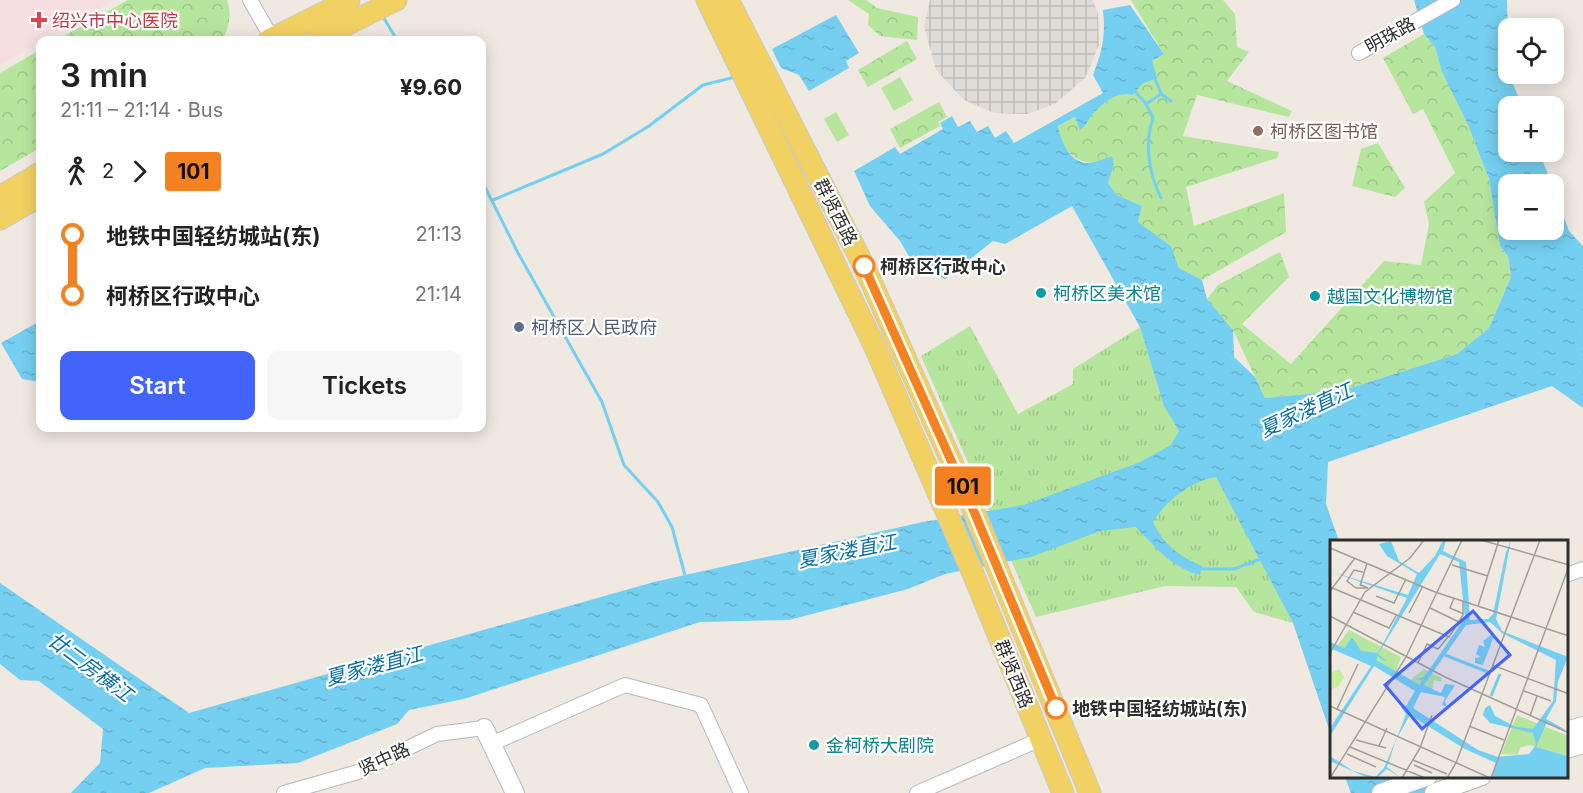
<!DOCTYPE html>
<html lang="en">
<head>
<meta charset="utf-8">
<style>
  :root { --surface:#fff; --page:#f6f6f6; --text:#222; --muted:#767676; --accent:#4264fb }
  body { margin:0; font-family:Inter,"Noto Sans SC",sans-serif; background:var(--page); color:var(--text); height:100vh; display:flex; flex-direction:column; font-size:22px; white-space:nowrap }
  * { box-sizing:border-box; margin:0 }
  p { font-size:20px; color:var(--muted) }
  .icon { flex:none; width:33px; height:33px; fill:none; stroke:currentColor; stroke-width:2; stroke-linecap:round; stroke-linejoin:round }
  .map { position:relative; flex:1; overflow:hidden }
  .sheet { position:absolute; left:36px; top:36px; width:450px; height:396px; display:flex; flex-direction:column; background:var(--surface); border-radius:12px; box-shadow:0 3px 15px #0003 }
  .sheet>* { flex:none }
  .badge { padding:0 12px; border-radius:4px; font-size:21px; line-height:39px }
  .buttons { position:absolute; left:1498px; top:18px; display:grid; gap:12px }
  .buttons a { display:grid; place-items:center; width:66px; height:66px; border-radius:12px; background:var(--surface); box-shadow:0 3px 15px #0003; font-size:30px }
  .map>.badge { position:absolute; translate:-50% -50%; box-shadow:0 0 0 3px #fff }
  .legs { display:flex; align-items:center; gap:9px; height:66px; padding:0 24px; font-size:20px }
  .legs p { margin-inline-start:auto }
  .headline { display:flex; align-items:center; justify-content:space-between; height:102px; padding:0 24px }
  h1 { font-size:33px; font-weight:600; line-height:45px }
  .action { display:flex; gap:12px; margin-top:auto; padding:12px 24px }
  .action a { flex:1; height:69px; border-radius:12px; background:var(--accent); color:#fff; font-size:24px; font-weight:600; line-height:69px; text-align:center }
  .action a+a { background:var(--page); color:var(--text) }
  ul { padding:0 24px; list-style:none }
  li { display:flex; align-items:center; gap:21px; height:60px; font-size:22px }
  li i { display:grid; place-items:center; width:9px; height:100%; margin:0 8px; background:currentColor }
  li i::after { content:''; width:15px; height:15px; margin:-8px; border:4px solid; border-radius:50%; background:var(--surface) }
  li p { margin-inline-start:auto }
  li:first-child i { background:linear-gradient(#0000 50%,currentColor 0) }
  li:last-child i { background:linear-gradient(currentColor 50%,#0000 0) }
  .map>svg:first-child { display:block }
  .medical { fill:#f5dfe0 }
  .grass { fill:#b6e59e }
  .forest { fill:url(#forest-crowns) }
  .park { fill:url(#park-tufts) }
  .plaza { fill:url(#plaza-grid) }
  .water { fill:url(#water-ripples) }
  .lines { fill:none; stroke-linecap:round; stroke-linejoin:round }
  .stream { stroke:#75cff0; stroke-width:3 }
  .street-casing { stroke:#b4b7c1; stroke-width:16 }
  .secondary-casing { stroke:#b4b7c1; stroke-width:20 }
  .primary-casing { stroke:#c9c9c9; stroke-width:23 }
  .street { stroke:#fff; stroke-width:14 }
  .secondary { stroke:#fff; stroke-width:18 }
  .primary { stroke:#f2d163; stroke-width:21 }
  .line-1-casing { stroke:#fff; stroke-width:14 }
  .line-1 { stroke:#f58220; stroke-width:9 }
  .health-dot { fill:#e0444e; stroke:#fff; stroke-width:2 }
  .education-dot { fill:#8d6e63; stroke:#fff; stroke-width:2 }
  .stop-1-dot { fill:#fff; stroke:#f58220; stroke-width:3 }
  .culture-dot { fill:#0f9aa8; stroke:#fff; stroke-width:2 }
  .service-dot { fill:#5c6f8a; stroke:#fff; stroke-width:2 }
  .labels { text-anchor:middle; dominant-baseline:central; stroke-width:4.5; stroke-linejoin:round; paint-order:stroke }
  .health-label { font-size:18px; fill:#be3a42; stroke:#fff; text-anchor:start }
  .street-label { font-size:18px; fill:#2e2e2e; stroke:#fff }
  .education-label { font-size:18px; fill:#785e54; stroke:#fff; text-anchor:start }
  .stop-label { font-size:18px; font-weight:bold; fill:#2e2e2e; stroke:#fff; text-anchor:start }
  .culture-label { font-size:18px; fill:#0d838f; stroke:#fff; text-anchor:start }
  .service-label { font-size:18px; fill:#4e5e75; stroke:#fff; text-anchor:start }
  .water-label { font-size:20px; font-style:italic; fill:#0d6fa3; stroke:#fff }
  .inset-river { fill:none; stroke:#75cff0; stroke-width:3 }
  .inset-road { fill:none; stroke:#a29e99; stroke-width:1.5 }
  .view { fill:#4264fb; fill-opacity:0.15; stroke:#4264fb; stroke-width:3 }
  .inset-edge { fill:none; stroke:#2e2e2e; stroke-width:3 }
</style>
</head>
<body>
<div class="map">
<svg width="1583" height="793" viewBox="0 0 1583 793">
  <defs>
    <pattern id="forest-crowns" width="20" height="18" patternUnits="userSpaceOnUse" patternTransform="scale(1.5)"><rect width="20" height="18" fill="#b6e59e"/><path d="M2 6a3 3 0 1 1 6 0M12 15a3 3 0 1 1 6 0" fill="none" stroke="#9dc588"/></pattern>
    <pattern id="park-tufts" width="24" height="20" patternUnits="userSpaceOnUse" patternTransform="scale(1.5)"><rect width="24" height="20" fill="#b6e59e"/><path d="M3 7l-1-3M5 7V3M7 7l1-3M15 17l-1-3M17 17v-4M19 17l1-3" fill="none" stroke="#9dc588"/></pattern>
    <pattern id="plaza-grid" width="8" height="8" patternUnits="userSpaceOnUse" patternTransform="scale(1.5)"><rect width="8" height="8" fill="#dfdcd8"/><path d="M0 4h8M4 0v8" fill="none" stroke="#c0bdba"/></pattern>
    <pattern id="water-ripples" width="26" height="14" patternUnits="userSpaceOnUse" patternTransform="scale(1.5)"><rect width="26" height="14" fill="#75cff0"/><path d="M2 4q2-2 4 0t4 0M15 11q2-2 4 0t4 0" fill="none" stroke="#66b2ce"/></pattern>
  </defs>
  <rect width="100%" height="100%" fill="#efe9e1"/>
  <polygon class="medical" points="0,0 114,0 0,65"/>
  <g class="grass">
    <polygon points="900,77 913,100 894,111 881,88"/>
    <polygon points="836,112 849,135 837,142 824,119"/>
  </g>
  <g class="forest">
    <path d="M 128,0 L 227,0 C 232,13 229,29 222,40 L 57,40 Z"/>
    <polygon points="848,0 866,0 877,8 918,17 917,40 880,36 868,25 869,14"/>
    <path d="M 1131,0 L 1223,0 L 1235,14 L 1237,47 L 1249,52 L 1227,81 L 1292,111 L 1289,117 L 1197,95 L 1183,136 L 1279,152 L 1277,158 L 1186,187 L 1194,226 L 1284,193 L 1286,232 L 1202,280 L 1179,268 L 1171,246 L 1138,222 L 1142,206 L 1117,195 L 1108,183 L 1114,165 C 1081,163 1065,162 1058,126 L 1076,117 L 1080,129 C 1088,126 1087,121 1092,115 C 1103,103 1116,91 1133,95 L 1142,84 L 1156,78 L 1151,61 L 1164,54 Z"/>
    <polygon points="1424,34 1435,47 1442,72 1468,125 1489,179 1500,246 1508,256 1511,277 1489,328 1457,354 1341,391 1265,398 1233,330 1207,299 1218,285 1280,252 1289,277 1242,324 1291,364 1384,261 1421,265 1429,224 1424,202 1455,173 1423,109 1413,114 1383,58"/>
    <polygon points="907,41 917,59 868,87 858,70"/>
    <polygon points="40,50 40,148 0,171 0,73"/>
    <polygon points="939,102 947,117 938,122 940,126 900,148 890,129"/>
    <polygon points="1378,143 1405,188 1395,197 1352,186 1361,149"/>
  </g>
  <polygon class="park" points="970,326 1018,414 1073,384 1073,369 1140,327 1153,364 1241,522 1293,623 1254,612 1236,587 1165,586 1036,617 921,356"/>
  <polygon class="plaza" points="930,0 1093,0 1098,14 1099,45 1085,78 1055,104 1027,114 994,113 964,100 936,70 924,26"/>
  <g class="water">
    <path d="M 1414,0 L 1507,0 L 1509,74 L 1522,106 L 1509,106 L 1509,152 L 1539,152 L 1552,184 L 1509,184 L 1509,230 L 1554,230 L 1554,191 L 1569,231 L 1583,246 L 1583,408 L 1552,386 L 1328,462 L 1326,504 L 1339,541 L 1331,541 L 1331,735 L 1293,623 L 1216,477 C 1191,481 1166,501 1153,522 C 1164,545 1179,556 1202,566 L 1200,575 C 1172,568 1155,547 1136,527 L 1100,531 L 1031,557 L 945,574 L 908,589 L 789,620 L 700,622 L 464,699 L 409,710 L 397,724 L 298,763 L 205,768 L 149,793 L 71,793 L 100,763 L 103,729 L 39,681 L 20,680 L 0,664 L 0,583 L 189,713 L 654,582 L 923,522 L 1024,505 L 1140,462 L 1171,445 L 1179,431 L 1164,406 L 1140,327 L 1072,206 L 1005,244 L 993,241 L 945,279 L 914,265 L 900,241 L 870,206 L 854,171 L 895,147 L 900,154 L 943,129 L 940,123 L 952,116 L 958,127 L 970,121 L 977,132 L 988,126 L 995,138 L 1006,131 L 1014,143 L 1103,93 L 1093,75 C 1102,52 1106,35 1103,10 L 1130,5 L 1164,54 L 1152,61 L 1157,78 L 1142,84 L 1133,95 C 1116,91 1103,103 1092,115 C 1087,121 1087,126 1080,130 L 1075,117 L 1058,126 C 1061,141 1070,164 1089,163 C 1096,163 1105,158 1112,156 L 1114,165 L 1108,183 L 1117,195 L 1142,206 L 1138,222 L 1171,246 L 1179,268 L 1202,280 L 1207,299 L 1233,330 L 1234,357 L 1255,377 L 1265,398 L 1341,391 L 1457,354 L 1489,328 L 1511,277 L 1508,256 L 1500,246 L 1489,179 L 1468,125 L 1442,72 L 1435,47 L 1424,34 Z"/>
    <polygon points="836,15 859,53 846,61 849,68 809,91 799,75 781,68 772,49"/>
    <polygon points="40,321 40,382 22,379 1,343"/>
    <polygon points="1345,777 1423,777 1429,793 1351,793"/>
  </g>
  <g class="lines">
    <g class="stream">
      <polyline points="382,15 397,40"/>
      <polyline points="1154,77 1161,93"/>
      <polyline points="1134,90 1146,104"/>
      <polyline points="482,181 518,253 602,402 624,465 658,502 672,527 686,579"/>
      <path d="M 1161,198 C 1149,174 1144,144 1153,118 L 1146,104 L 1161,94 L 1171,101"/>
      <polyline points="493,200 603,154 649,126 703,85 735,77"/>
      <polyline points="1200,569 1234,569 1263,558"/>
    </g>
    <g class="street-casing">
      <g id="street">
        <polyline points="250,0 273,40"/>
        <polyline points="1359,53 1453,0"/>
        <polyline points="1566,575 1583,569"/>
        <polyline points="491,744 625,685 701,705 741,793"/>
        <polyline points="284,793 358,772 437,734 484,728"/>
        <polyline points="917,793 1041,739"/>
      </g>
    </g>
    <g class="secondary-casing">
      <g id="secondary">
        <polyline points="484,728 515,793"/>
        <polyline points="1566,731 1583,726"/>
        <polyline points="1566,749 1583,744"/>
        <polyline points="1381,793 1428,776"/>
        <polyline points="1434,793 1482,776"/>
      </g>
    </g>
    <g class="primary-casing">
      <g id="primary">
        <polyline points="707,0 874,345 972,571 1063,793"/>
        <polyline points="728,0 864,266 975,514 1090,793"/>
        <polyline points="269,40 349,0"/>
        <polyline points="316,40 396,0"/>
        <polyline points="0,197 40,173"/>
        <polyline points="0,219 40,196"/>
      </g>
    </g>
    <use href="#street" class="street"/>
    <use href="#secondary" class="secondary"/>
    <use href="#primary" class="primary"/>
  </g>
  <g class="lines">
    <g class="line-1-casing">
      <polyline id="line-1" points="864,266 975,514 1056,708"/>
    </g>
    <use href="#line-1" class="line-1"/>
  </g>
  <path class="health-dot" d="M36 11h6v6h6v6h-6v6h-6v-6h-6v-6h6z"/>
  <circle class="education-dot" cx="1258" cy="131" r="6"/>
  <g class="stop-1-dot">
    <circle cx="864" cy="266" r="10"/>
    <circle cx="1056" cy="708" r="10"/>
  </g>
  <g class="culture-dot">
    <circle cx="1041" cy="293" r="6"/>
    <circle cx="1315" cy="296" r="6"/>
    <circle cx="814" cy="745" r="6"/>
  </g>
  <circle class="service-dot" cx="519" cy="327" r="6"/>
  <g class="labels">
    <g class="health-label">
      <text x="52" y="20">绍兴市中心医院</text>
    </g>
    <g class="street-label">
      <text transform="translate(1390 35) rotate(-29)">明珠路</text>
      <text transform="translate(836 212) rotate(63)">群贤西路</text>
      <text transform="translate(1014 674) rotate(68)">群贤西路</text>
      <text transform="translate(384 759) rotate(-25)">贤中路</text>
    </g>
    <g class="education-label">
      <text x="1270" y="131">柯桥区图书馆</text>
    </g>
    <g class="stop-label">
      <text x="880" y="266">柯桥区行政中心</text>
      <text x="1072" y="708">地铁中国轻纺城站(东)</text>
    </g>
    <g class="culture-label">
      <text x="1053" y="293">柯桥区美术馆</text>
      <text x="1327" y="296">越国文化博物馆</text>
      <text x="826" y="745">金柯桥大剧院</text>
    </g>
    <g class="service-label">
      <text x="531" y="327">柯桥区人民政府</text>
    </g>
    <g class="water-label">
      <text transform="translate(1306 410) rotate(-25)">夏家溇直江</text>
      <text transform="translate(847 551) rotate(-11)">夏家溇直江</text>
      <text transform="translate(374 666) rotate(-15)">夏家溇直江</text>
      <text transform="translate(90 667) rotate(37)">廿二房横江</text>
    </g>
  </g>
  <g transform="translate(1330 540)">
    <rect width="238" height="238" fill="#efe9e1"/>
    <path d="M 19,90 L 71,117 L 66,132 L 8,105 ZM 94,129 L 112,138 L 111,142 L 104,140 L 102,150 L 79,141 ZM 187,175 L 238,196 L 238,216 L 199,205 L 190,208 L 188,215 L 171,214 Z" fill="#b6e59e"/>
    <path d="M 9,129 L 14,137 L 8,147 L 2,149 L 1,133 Z" fill="#c9ec9a"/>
    <path d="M 113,0 L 116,0 L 113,11 L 136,22 L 140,80 L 158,79 L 163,74 L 176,12 L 181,0 L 166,79 L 172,91 L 238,117 L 228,141 L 226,161 L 216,179 L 238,191 L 216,184 L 206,207 L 238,216 L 238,238 L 162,238 L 166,223 L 135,209 L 80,175 L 66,200 L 57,227 L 71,238 L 57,229 L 47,238 L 38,238 L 0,221 L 0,216 L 23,231 L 45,237 L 54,228 L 72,185 L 76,174 L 71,167 L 76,166 L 85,151 L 44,126 L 0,196 L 0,188 L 41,126 L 0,108 L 0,102 L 15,108 L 22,97 L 31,111 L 48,113 L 77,58 L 2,32 L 78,55 L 87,34 L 57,16 L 49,4 L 61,1 L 69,21 L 89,33 L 105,16 ZM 110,14 L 129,22 L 135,78 L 94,137 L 87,139 L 92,140 L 90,145 L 46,120 L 48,116 L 52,120 L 57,121 L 48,114 ZM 160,82 L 172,93 L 226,120 L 223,161 L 203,189 L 186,187 L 165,176 L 160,165 L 155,168 L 153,175 L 160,183 L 203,193 L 206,205 L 199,214 L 168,217 L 148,210 L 83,168 L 91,152 L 115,157 L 112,165 L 117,167 L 115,161 L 125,145 L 115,144 L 111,153 L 94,145 L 136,85 ZM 161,95 L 164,96 L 153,125 L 145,123 L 145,118 L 151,117 L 146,114 L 149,105 L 155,107 L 153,101 Z" fill="#75cff0" fill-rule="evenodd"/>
    <path class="inset-river" d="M 115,115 L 158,132M 161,156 L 170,134"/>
    <path class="inset-road" d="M 151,0 L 239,25M 0,8 L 105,52 L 239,96M 122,25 L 158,36M 31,45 L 38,48 L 26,48 L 17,41 L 24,30 L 33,32M 30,46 L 37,23M 0,47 L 119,97 L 133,75 L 133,61M 0,51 L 25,18M 46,56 L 64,63 L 76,39M 124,58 L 120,68 L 134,74M 148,66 L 169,0M 100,68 L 129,82M 23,72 L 59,88 L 67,74M 79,73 L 93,46M 0,76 L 115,137 L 239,193M 0,113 L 35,52 L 80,18 L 94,0M 88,123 L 97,104 L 108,109 L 118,97M 162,125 L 239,154M 194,151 L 221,161M 0,166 L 160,238M 7,169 L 28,124M 200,176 L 207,156M 139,186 L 174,200M 26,200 L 56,208M 49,206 L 57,188M 20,207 L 95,238M 17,214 L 46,227M 83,220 L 117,234M 84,225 L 102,233M 0,238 L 76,117 L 132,0M 72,238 L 90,208 L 102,175M 117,238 L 126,223 L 210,0M 161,238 L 239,26"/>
    <path class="view" d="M 143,71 L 180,115 L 92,189 L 55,145 Z"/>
    <rect width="238" height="238" class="inset-edge"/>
  </g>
</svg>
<div class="buttons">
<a><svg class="icon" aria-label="locate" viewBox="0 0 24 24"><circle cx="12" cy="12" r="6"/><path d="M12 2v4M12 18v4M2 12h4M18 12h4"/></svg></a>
<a>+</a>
<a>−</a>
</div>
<b class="badge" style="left:963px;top:486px;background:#f58220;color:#111">101</b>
<section class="sheet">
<div class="headline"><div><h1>3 min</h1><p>21:11 – 21:14 · Bus</p></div><b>¥9.60</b></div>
<div class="legs"><svg class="icon" aria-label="walk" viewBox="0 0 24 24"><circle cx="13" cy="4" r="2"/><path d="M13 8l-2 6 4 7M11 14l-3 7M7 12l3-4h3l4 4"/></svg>2<svg class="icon" aria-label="forward" viewBox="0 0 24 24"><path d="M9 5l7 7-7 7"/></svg><b class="badge" style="background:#f58220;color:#111">101</b></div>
<ul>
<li><i style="color:#f58220"></i><b>地铁中国轻纺城站(东)</b><p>21:13</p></li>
<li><i style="color:#f58220"></i><b>柯桥区行政中心</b><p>21:14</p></li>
</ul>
<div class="action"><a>Start</a><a>Tickets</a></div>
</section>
</div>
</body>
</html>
